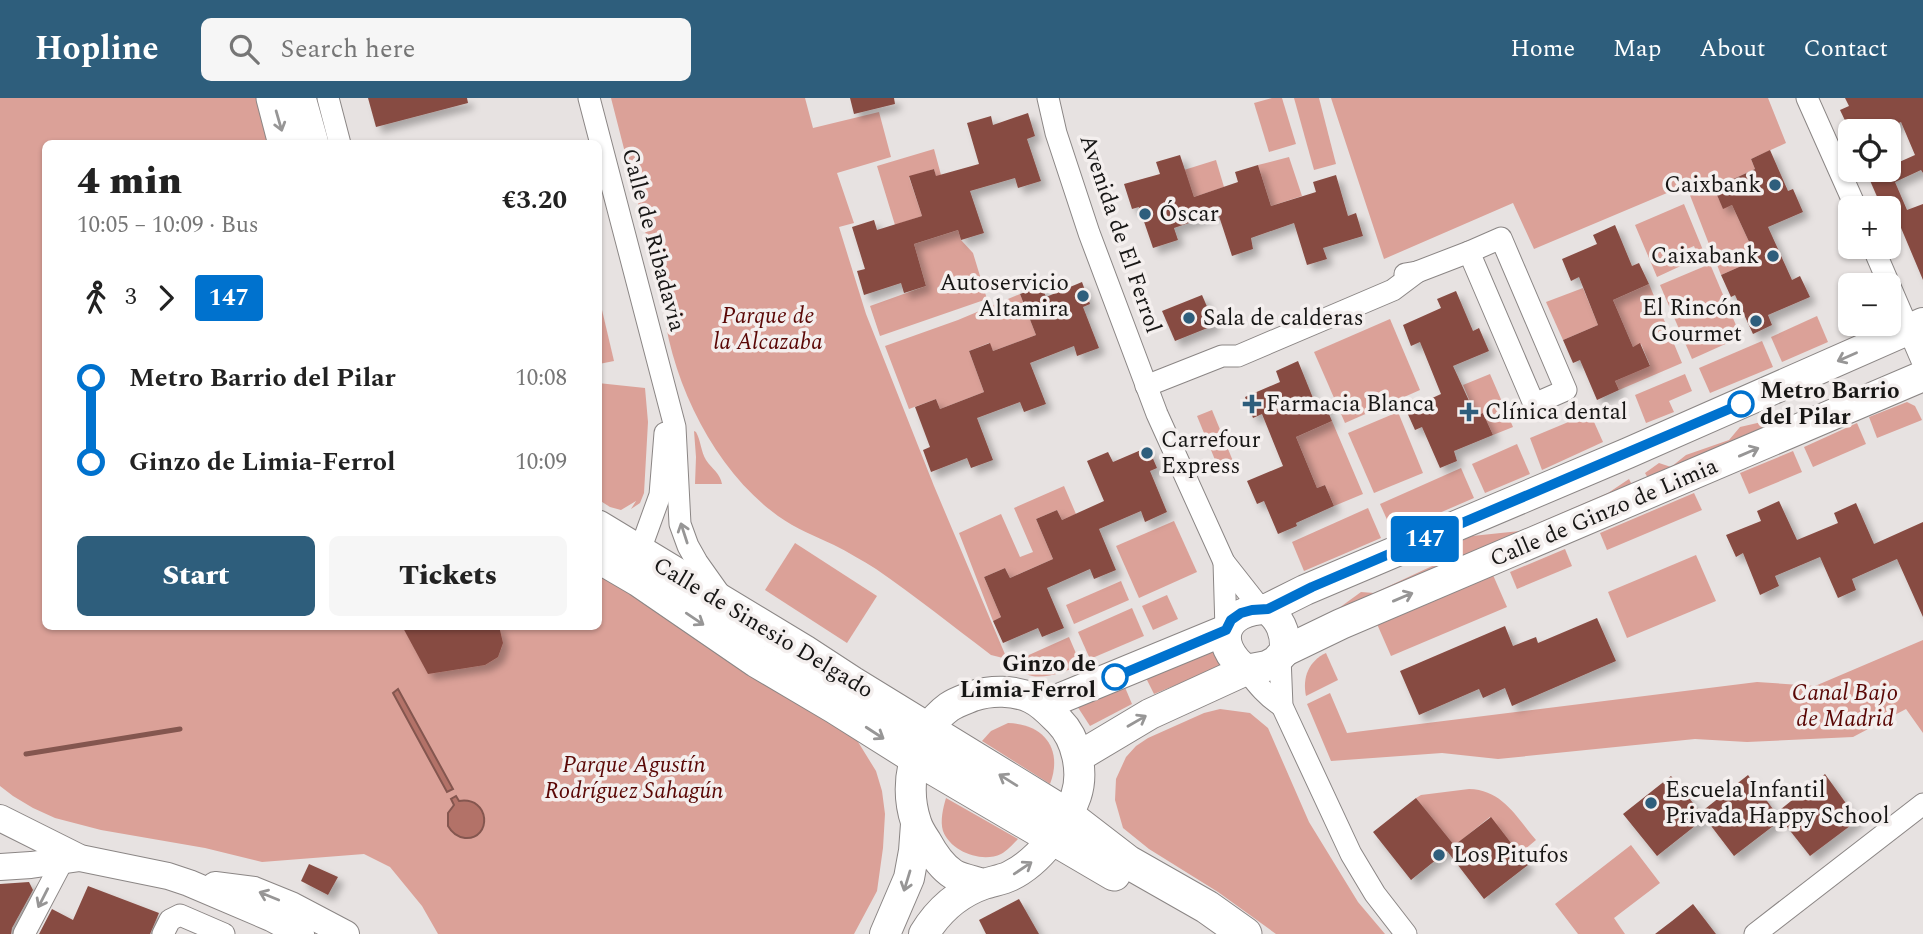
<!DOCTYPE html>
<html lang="en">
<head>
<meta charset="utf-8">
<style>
  :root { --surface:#fff; --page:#f6f6f6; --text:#222; --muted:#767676; --accent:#2e5e7c }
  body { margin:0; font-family:Spectral,serif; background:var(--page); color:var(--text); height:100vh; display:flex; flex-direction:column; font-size:26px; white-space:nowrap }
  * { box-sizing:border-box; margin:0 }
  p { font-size:23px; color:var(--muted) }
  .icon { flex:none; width:38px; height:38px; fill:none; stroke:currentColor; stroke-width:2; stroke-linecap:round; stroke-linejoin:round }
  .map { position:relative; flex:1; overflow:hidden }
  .sheet { position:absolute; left:42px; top:42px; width:560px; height:490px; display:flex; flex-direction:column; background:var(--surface); border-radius:10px; box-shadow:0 2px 5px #0004 }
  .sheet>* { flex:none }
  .badge { padding:0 14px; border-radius:5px; font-size:24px; line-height:46px }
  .fabs { position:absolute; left:1838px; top:21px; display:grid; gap:14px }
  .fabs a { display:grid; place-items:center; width:63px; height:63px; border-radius:10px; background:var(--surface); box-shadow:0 2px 5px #0004; font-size:35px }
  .map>.badge { position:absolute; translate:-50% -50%; box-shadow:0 0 0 4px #fff }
  .legs { display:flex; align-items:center; gap:10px; height:77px; padding:0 35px; font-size:23px }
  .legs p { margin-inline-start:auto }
  .headline { display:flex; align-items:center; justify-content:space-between; height:119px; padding:0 35px }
  h1 { font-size:38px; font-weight:800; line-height:52px }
  .button { display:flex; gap:14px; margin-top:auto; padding:14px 35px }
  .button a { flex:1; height:80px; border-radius:10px; background:var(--accent); color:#fff; font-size:28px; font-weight:800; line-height:80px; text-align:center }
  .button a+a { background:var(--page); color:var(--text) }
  ul { padding:0 35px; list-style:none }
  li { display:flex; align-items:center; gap:24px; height:84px; font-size:26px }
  li i { display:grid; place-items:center; width:10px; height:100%; margin:0 9px; background:currentColor }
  li i::after { content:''; width:18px; height:18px; margin:-9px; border:5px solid; border-radius:50%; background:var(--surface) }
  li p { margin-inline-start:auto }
  li:first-child i { background:linear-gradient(#0000 50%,currentColor 0) }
  li:last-child i { background:linear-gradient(currentColor 50%,#0000 0) }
  header { display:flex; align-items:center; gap:42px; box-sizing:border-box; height:98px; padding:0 35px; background:var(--accent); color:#fff }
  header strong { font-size:33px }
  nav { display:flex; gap:38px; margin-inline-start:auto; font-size:24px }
  .search { width:490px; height:63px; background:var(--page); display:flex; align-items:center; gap:18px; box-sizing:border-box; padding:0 24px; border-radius:10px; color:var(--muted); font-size:26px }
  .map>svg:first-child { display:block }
  .green { fill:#dba198 }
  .water { fill:#b37268; stroke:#84564f; stroke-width:2 }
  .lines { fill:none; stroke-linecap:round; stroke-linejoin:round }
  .stream { stroke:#84564f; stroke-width:5 }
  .building { fill:#874b42; filter:url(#shadow) }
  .minor-casing { stroke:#8b8685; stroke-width:23 }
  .tertiary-casing { stroke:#8b8685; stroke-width:28 }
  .secondary-casing { stroke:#8b8685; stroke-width:32 }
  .primary-casing { stroke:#8b8685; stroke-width:35 }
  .minor { stroke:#fff; stroke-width:21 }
  .tertiary { stroke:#fff; stroke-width:26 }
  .secondary { stroke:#fff; stroke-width:30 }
  .primary { stroke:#fff; stroke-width:33 }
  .oneway { stroke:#979696 }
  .line-1-casing { stroke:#fff; stroke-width:16 }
  .line-1 { stroke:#0072ce; stroke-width:10 }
  .poi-dot { fill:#2e5e7c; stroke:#f4efee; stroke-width:2.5 }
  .stop-1-dot { fill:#fff; stroke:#0072ce; stroke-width:3.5 }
  .labels { text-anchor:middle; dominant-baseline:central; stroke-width:7; stroke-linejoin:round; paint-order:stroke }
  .poi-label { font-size:23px; fill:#171615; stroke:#f4efee; text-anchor:start }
  .street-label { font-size:23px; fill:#171615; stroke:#f4efee }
  .park-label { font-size:23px; font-style:italic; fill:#5a0705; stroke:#f4efee }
  .stop-label { font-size:23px; font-weight:bold; fill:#171615; stroke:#f4efee; text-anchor:start }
</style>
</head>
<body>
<header>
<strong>Hopline</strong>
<div class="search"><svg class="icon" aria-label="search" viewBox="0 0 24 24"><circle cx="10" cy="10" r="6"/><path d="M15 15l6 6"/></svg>Search here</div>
<nav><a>Home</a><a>Map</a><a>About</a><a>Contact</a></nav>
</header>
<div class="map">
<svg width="1923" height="836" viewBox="0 0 1923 836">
  <defs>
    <filter id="shadow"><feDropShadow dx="6" dy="6" stdDeviation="3.5" flood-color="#0004"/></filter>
  </defs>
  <rect width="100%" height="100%" fill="#e7e2e1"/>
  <g class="green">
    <polygon points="0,0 257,0 269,45 46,46 46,528 598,528 599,474 855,639 876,673 882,693 885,716 883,750 877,793 854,836 438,836 422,808 390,769 364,756 262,764 205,750 101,732 55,720 33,710 13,698 0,688"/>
    <path d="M 611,0 L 805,0 L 813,30 L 879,14 L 891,59 L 837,75 L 854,125 L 839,129 L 866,216 L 934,388 L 1007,561 L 991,557 C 953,528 915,498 876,471 C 863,463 848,454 834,447 C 815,438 796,431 778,418 C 712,370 669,279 662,199 Z"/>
    <polygon points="1272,0 1282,0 1296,46 1269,54 1254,5"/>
    <polygon points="1294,0 1319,0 1336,66 1314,72"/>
    <polygon points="1331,0 1768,0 1786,45 1751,61 1755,71 1714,90 1723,110 1732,107 1757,161 1721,177 1686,87 1534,151 1513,105 1384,161"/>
    <polygon points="934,51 941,77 936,79 934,71 909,79 922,118 895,127 877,68"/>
    <polygon points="1289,59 1302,98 1271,108 1258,67"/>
    <polygon points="1216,62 1224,89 1194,99 1184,72"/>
    <polygon points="1684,106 1705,157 1699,160 1694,148 1680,154 1685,166 1657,179 1635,127"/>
    <polygon points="958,132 961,142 973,155 987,201 880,238 870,208 926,188 914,146"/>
    <polygon points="1710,166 1741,239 1692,261 1660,187"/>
    <polygon points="1649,186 1682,265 1619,292 1615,283 1650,267 1641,246 1633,249 1613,202"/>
    <polygon points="1583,190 1598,227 1563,242 1546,204"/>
    <polygon points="598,195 614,263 599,266 598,266"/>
    <polygon points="1020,196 1036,237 993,253 989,245 969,253 984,294 940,311 936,301 909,311 885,248 958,222"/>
    <polygon points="1817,218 1828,244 1782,264 1771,239"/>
    <polygon points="1390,221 1420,292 1345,325 1314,254"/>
    <polygon points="1762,243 1773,269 1710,295 1699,270"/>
    <polygon points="1490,276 1513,329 1493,337 1483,315 1476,318 1463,287"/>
    <polygon points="1685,276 1692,293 1669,303 1674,314 1646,325 1635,297"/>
    <polygon points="598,285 645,290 648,324 644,395 640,405 631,411 636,403 621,412 610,409 599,402"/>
    <polygon points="1824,304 1821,307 1649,382 1645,375 1659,365 1671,369 1686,357 1729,342 1740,329 1796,316"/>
    <polygon points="1907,304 1915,308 1922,322 1877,340 1869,319"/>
    <polygon points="1212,312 1235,368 1220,374 1197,318"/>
    <polygon points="1398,314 1423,375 1374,395 1348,335"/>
    <polygon points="1590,315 1603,344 1542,372 1530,340"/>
    <polygon points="1332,323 1363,396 1334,408 1325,387 1317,390 1296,339"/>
    <polygon points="1857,325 1866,346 1813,369 1804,349"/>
    <path d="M 694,333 L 696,334 C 701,343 701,354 706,362 C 712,371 720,375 722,386 L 695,386 L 696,359 Z"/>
    <polygon points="1517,346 1530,376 1485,395 1472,366"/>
    <polygon points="1793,353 1802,374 1749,396 1740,375"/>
    <polygon points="1461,370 1474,400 1393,435 1380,406"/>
    <polygon points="1629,381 1633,389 1328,518 1361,494 1374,495 1443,463 1456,445 1472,438 1520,433 1608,395"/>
    <polygon points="1064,388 1076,416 1062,422 1057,412 1036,421 1053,461 1010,480 1005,470 984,479 1001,519 993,523 959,435 1001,416 1020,459 1033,454 1014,410"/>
    <polygon points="1694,395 1702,412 1607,452 1600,435"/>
    <polygon points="1368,410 1381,440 1304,473 1292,444"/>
    <polygon points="1174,423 1197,474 1139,500 1116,448"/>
    <polygon points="795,445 877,498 847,545 765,492"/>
    <polygon points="1565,451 1572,468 1517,491 1510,474"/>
    <polygon points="1696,457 1716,503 1627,540 1608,494"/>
    <polygon points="1493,477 1507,509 1391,558 1377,526"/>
    <polygon points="1121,483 1129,502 1074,526 1066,507"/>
    <polygon points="1167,497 1178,521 1153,532 1142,508"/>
    <polygon points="1132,510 1144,538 1090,561 1078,534"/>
    <path d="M 1069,539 L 1081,567 C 1061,575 1027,590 1013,564 Z"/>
    <polygon points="1923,542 1923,635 1906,611 1853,639 1747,644 1695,641 1498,661 1442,655 1331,663 1307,606 1330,595 1347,635 1757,584 1815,588"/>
    <polygon points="1214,549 1222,568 1154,596 1145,578"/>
    <path d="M 1326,555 L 1338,582 L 1306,598 C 1302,579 1309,563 1326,555 Z"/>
    <polygon points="1124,587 1132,606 1090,628 1077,608"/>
    <polygon points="1220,611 1250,615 1268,630 1309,724 1358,804 1385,836 1276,836 1218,794 1149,751 1123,730 1115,702 1116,681 1126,659 1136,648 1148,640 1204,615"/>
    <path d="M 1008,625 C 1045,626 1063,652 1050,686 L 982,643 L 991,633 Z"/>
    <path d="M 1469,691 C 1503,692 1516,719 1536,742 L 1519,756 L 1490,719 L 1454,748 L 1416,700 L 1421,697 Z"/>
    <path d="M 946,700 L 1018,741 C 1013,746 1007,753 1001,756 C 982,765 951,754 943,733 C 940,723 943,710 946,700 Z"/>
    <polygon points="1631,747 1660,785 1614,820 1625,836 1578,836 1555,806"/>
  </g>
  <g class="water">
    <polygon points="398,591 453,691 447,694 393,595"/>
    <path d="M 456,698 L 459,703 C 491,698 492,742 465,740 C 457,739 452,735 448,728 L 448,715 L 454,707 L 451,701 Z"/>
  </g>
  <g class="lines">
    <polyline class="stream" points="26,656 180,631"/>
  </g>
  <g class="building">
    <polygon points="368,0 467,0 468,5 376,29"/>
    <polygon points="850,0 894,0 895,6 854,16"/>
    <polygon points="1845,0 1923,0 1923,75 1921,72 1895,84 1907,112 1923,106 1923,182 1896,118 1888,121 1888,110 1882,110 1868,78 1882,72 1888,72 1888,69 1915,57 1901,24 1881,33 1850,33 1840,12 1849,8"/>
    <polygon points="1028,15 1035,38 1027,41 1041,83 1018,90 1015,80 970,93 984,135 961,142 958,132 914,146 926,188 904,195 901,185 864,197 857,173 865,171 852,129 874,122 877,132 922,118 909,78 934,71 936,78 979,66 967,25 991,18 993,27"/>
    <polygon points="1770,52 1788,93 1793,91 1803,114 1768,129 1792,182 1800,178 1810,199 1768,217 1772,227 1753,236 1735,197 1731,199 1721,177 1757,161 1732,107 1723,111 1714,90 1755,71 1751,61"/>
    <polygon points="1180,57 1194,99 1238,84 1235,74 1258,67 1271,108 1316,94 1313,84 1336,77 1348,118 1356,115 1363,138 1323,150 1327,161 1307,167 1294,125 1251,140 1253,151 1232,158 1218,115 1174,130 1178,142 1153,150 1139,109 1132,111 1124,86 1160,76 1156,64"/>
    <polygon points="1615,127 1632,168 1639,165 1649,186 1613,202 1633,249 1640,245 1650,268 1615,283 1619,292 1597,302 1580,262 1573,265 1563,242 1598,227 1579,179 1571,183 1562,161 1597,146 1593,137"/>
    <polygon points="1082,184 1090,206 1083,209 1099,250 1077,258 1074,248 1030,265 1046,306 1024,314 1020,304 977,320 993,362 971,370 967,360 931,374 923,352 930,349 915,309 936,301 940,311 984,294 969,253 990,245 993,253 1036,237 1020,196 1042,188 1046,199"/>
    <polygon points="1456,193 1473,233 1479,230 1489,253 1453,268 1476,318 1483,315 1493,337 1454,353 1457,363 1440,370 1422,329 1415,332 1406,312 1441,296 1420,244 1411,248 1403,227 1441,210 1437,201"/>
    <polygon points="1202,197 1215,227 1175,243 1162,213"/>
    <polygon points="1298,263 1315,305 1323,302 1332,323 1296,339 1317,390 1325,387 1334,408 1296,425 1297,428 1278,436 1264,403 1257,406 1247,383 1283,368 1262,316 1253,320 1245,299 1280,284 1276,273"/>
    <polygon points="1148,349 1157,370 1150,373 1167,414 1145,424 1141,413 1099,431 1116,472 1094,481 1090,471 1047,490 1064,530 1042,539 1038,530 1003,545 993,523 1001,519 984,479 1005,470 1010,480 1053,461 1036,421 1057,412 1062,422 1104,403 1087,363 1108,354 1113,364"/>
    <polygon points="1779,403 1797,442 1838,425 1834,415 1856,405 1874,446 1923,424 1923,519 1897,461 1852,481 1856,492 1838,500 1820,459 1775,478 1779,488 1760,497 1743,455 1736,459 1726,437 1761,423 1757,413"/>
    <polygon points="1597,520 1616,563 1512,608 1505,590 1483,600 1479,591 1419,617 1400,573 1505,528 1513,548 1536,539 1538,545"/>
    <polygon points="402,528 499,528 503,545 498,559 485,567 428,576"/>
    <polygon points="1825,676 1858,722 1810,758 1776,715"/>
    <polygon points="1748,677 1781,722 1734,758 1705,720 1657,758 1623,716 1671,678 1702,716 1701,714"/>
    <polygon points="1416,700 1454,747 1448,752 1491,719 1528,767 1484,801 1447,753 1411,782 1373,734"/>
    <polygon points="309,766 338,779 328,797 301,783"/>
    <polygon points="29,784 33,792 12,830 11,836 0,836 0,786"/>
    <polygon points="88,788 159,815 150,836 39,836 52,811 73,822"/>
    <polygon points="1019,801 1039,836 986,836 979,822"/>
    <polygon points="1693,806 1716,836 1655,836 1672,823"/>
  </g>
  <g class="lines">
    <g class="minor-casing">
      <g id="minor">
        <polyline points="328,0 340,46"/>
        <polyline points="589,0 675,329 680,426 688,448 697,464 719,495"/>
        <polyline points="1048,0 1056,35 1089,135 1157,316 1224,464 1261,511"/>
        <polyline points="1807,0 1856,110"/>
        <polygon points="1501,140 1566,292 1534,306 1469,154"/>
        <polyline points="1873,149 1923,265"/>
        <polyline points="1405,176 1417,174 1469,154"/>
        <polyline points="1146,288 1222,258 1238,258 1393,192 1417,174"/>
        <polyline points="1224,464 1226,532"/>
        <polyline points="639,466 639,455 660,397 665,335"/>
        <polyline points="1280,559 1282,608 1351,756 1375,796 1406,836"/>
        <path d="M 1246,572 C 1257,586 1267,599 1282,608"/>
        <polyline points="24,836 62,764"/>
        <polyline points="163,836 170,822 180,817 224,836"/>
        <polyline points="1755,836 1923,706"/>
      </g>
    </g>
    <g class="tertiary-casing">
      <g id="tertiary">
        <polyline points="0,720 80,760 168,778 189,785 271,820 301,836"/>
        <polyline points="0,769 31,767 80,760"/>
        <polyline points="215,787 254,792 291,807 346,836"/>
      </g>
    </g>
    <g class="secondary-casing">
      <g id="secondary">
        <polyline points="1267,511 1305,492 1628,355 1923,225"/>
        <polyline points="1285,553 1341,526 1923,278"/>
        <polyline points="1044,607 1226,532"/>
        <path d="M 1078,659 L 1150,616 L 1246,572 L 1267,568 L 1276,563 L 1285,553 C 1286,535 1281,522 1267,511 C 1224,511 1211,545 1246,572"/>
        <polyline points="885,836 909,780 914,753 916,726"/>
        <path d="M 924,836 C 938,813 958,795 984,786 C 993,783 1002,782 1010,778 C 1039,764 1066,728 1076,698 C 1084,674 1077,641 1059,623 C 1051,615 1042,605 1031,600 C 1014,592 991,592 973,598 C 966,601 956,604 949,609 C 915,634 903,685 916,724 C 918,731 922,737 926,743 C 932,754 942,769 953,776 C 961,781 974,783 983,786"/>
      </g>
    </g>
    <g class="primary-casing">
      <g id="primary">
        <polyline points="273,0 285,46"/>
        <polyline points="299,0 312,46"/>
        <polyline points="598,429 803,553 852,585 1067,717 1128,764 1207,809 1245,836"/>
        <polyline points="598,458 639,482 757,563 835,609 916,660 1114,776"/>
      </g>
    </g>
    <use href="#minor" class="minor"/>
    <use href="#tertiary" class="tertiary"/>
    <use href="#secondary" class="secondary"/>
    <use href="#primary" class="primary"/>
  </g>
  <defs><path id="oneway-shaft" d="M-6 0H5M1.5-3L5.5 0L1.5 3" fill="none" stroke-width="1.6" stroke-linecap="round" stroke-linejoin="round" transform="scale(1.75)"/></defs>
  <g class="oneway">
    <use href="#oneway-shaft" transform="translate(279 23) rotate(74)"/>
    <use href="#oneway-shaft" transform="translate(1847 259) rotate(156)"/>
    <use href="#oneway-shaft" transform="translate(1749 354) rotate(-23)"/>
    <use href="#oneway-shaft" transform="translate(684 435) rotate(-108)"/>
    <use href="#oneway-shaft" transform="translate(1403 499) rotate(-23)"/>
    <use href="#oneway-shaft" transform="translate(695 521) rotate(34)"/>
    <use href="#oneway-shaft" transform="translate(1137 623) rotate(-30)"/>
    <use href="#oneway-shaft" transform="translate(875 635) rotate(33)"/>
    <use href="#oneway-shaft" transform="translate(1008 682) rotate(-148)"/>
    <use href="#oneway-shaft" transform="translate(1023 770) rotate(-34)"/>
    <use href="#oneway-shaft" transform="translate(907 783) rotate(107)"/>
    <use href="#oneway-shaft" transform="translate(269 798) rotate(-158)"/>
    <use href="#oneway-shaft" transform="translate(43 800) rotate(117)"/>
  </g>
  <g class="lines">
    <g class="line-1-casing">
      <polyline id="line-1" points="1115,579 1226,532 1231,522 1241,515 1252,512 1268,511 1312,489 1741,306"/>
    </g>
    <use href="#line-1" class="line-1"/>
  </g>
  <g class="poi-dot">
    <circle cx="1775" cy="87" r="7"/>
    <circle cx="1145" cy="116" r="7"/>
    <circle cx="1773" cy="158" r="7"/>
    <circle cx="1083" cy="198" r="7"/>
    <circle cx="1189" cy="220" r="7"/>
    <circle cx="1756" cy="223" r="7"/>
    <path d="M1248.5 295.5h7v7h7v7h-7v7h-7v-7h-7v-7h7z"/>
    <path d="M1465.5 303.5h7v7h7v7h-7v7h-7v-7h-7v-7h7z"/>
    <circle cx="1147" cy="355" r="7"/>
    <circle cx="1651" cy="705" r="7"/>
    <circle cx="1439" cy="757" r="7"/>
  </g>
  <g class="stop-1-dot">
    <circle cx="1741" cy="306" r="12"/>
    <circle cx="1115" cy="579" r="12"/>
  </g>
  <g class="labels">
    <g class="poi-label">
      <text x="1761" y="87" text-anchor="end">Caixbank</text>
      <text x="1159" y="116">Óscar</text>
      <text x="1759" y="158" text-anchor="end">Caixabank</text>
      <text x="1069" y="185" text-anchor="end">Autoservicio<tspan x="1069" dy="26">Altamira</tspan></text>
      <text x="1742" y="210" text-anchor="end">El Rincón<tspan x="1742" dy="26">Gourmet</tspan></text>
      <text x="1203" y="220">Sala de calderas</text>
      <text x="1266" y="306">Farmacia Blanca</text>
      <text x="1485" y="314">Clínica dental</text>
      <text x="1161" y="342">Carrefour<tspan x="1161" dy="26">Express</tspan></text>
      <text x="1665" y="692">Escuela Infantil<tspan x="1665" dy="26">Privada Happy School</tspan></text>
      <text x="1453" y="757">Los Pitufos</text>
    </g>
    <g class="street-label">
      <text transform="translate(1120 136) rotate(71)">Avenida de El Ferrol</text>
      <text transform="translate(653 142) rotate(75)">Calle de Ribadavia</text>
      <text transform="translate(1604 415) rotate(-23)">Calle de Ginzo de Limia</text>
      <text transform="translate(763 530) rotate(31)">Calle de Sinesio Delgado</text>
    </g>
    <g class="park-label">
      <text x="768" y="218">Parque de<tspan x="768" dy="26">la Alcazaba</tspan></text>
      <text x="1845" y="595">Canal Bajo<tspan x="1845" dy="26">de Madrid</tspan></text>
      <text x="634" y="667">Parque Agustín<tspan x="634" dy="26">Rodríguez Sahagún</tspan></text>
    </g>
    <g class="stop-label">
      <text x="1760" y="293">Metro Barrio<tspan x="1760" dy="26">del Pilar</tspan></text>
      <text x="1096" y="566" text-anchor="end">Ginzo de<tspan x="1096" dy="26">Limia-Ferrol</tspan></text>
    </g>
  </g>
</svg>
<div class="fabs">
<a><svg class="icon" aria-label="locate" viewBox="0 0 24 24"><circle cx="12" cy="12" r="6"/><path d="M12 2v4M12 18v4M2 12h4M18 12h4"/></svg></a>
<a>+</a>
<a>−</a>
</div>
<b class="badge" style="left:1425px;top:441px;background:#0072ce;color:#fff">147</b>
<section class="sheet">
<div class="headline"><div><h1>4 min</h1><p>10:05 – 10:09 · Bus</p></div><b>€3.20</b></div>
<div class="legs"><svg class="icon" aria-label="walk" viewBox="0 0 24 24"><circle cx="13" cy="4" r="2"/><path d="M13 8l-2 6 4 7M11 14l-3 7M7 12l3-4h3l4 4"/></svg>3<svg class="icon" aria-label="forward" viewBox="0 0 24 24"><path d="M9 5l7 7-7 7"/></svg><b class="badge" style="background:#0072ce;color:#fff">147</b></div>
<ul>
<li><i style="color:#0072ce"></i><b>Metro Barrio del Pilar</b><p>10:08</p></li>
<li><i style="color:#0072ce"></i><b>Ginzo de Limia-Ferrol</b><p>10:09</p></li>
</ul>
<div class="button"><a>Start</a><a>Tickets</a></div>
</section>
</div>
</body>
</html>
